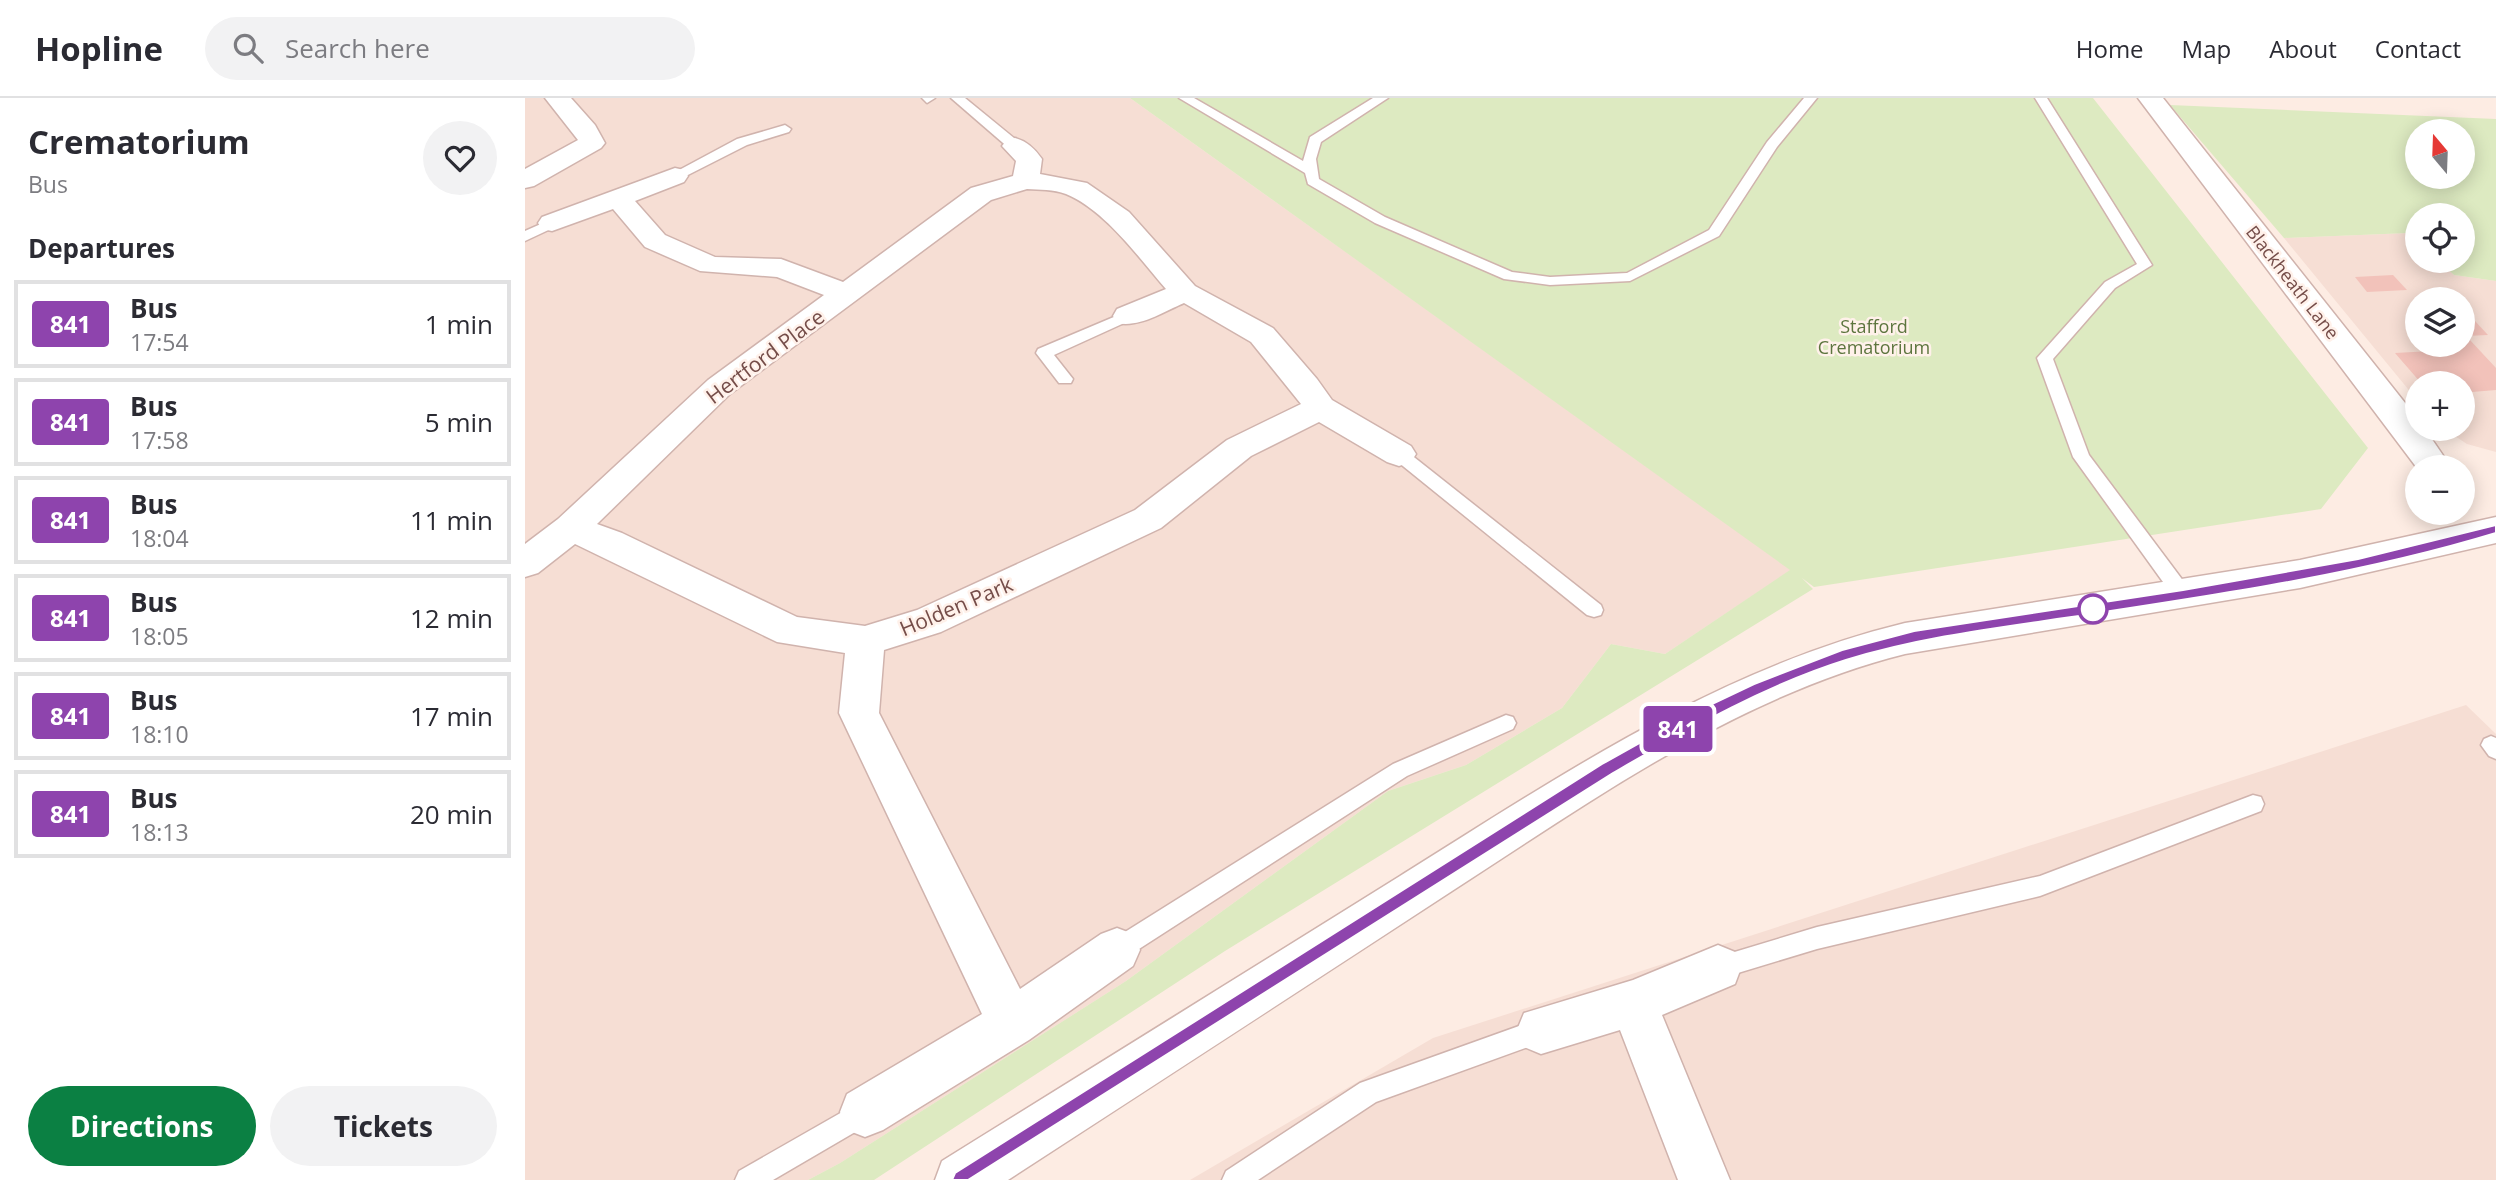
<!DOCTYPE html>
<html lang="en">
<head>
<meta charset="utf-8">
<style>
  :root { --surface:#fff; --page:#f2f2f3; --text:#2b2b33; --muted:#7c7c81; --line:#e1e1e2; --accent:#0b8043 }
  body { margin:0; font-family:"Open Sans",sans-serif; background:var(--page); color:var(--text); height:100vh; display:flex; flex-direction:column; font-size:26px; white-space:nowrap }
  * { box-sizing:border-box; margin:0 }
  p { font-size:23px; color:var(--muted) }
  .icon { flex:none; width:38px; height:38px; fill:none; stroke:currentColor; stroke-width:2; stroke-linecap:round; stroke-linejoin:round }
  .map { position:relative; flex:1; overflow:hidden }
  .details { display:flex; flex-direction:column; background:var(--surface); width:525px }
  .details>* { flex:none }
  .badge { padding:0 14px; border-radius:5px; font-size:24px; line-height:46px }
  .needle { width:46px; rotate:341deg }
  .tools { position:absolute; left:1880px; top:21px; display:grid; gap:14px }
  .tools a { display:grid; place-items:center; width:70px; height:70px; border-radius:50%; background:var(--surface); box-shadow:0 4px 18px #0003; font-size:35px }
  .map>.badge { position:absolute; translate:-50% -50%; box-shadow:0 0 0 4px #fff }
  h2 { padding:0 28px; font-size:26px; line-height:63px }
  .round { display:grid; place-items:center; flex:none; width:74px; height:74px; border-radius:37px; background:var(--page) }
  .head { display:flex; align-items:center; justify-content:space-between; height:119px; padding:0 28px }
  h1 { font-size:33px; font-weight:700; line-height:52px }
  .action { display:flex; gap:14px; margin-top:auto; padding:14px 28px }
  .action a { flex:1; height:80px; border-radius:42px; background:var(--accent); color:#fff; font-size:28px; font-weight:700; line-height:80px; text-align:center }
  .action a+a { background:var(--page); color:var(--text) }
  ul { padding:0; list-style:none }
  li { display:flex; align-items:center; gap:21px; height:88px; margin:0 14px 10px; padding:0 14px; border:4px solid var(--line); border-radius:0px }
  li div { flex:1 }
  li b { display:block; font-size:26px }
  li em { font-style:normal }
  li .badge { min-width:77px; font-weight:700; text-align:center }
  header { display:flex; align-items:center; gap:42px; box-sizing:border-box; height:98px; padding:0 35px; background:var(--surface); border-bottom:2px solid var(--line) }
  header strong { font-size:33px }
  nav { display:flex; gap:38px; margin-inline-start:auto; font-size:24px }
  .search { width:490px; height:63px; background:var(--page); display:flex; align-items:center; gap:18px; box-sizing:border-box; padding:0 24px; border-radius:38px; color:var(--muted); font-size:26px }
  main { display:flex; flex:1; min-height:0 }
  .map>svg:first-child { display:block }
  .residential { fill:#f6ded4; fill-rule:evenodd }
  .green { fill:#ddeac1; fill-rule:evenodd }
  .building { fill:#f2c2ba }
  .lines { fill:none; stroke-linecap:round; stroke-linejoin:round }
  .service-casing { stroke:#d0b3ad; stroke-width:3 }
  .minor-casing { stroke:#d0b3ad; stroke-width:3 }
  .tertiary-casing { stroke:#d0b3ad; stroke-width:3 }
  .service { fill:#fff; fill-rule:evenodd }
  .minor { fill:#fff; fill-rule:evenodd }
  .tertiary { fill:#fff; fill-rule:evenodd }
  .line { fill:#8e44ad; stroke:#fff; stroke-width:2 }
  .stop-dot { fill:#fff; stroke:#8e44ad; stroke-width:3.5 }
  .labels { text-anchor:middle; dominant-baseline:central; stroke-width:5; stroke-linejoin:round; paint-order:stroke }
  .far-street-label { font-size:18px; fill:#754d49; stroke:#fff1ea }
  .far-park-label { font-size:18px; fill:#5d753e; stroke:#fff1ea }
  .street-label { font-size:21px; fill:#754d49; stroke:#fff1ea }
</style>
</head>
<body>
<header>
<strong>Hopline</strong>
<div class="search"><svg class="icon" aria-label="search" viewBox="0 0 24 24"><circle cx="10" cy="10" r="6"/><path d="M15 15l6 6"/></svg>Search here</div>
<nav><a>Home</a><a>Map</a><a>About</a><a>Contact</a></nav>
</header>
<main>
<section class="details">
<div class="head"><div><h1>Crematorium</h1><p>Bus</p></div><a class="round"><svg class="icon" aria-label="heart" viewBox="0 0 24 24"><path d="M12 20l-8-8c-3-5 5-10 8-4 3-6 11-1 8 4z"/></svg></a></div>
<h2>Departures</h2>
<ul>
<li><span class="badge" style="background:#8e44ad;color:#fff">841</span><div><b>Bus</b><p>17:54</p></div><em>1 min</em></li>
<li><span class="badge" style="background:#8e44ad;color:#fff">841</span><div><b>Bus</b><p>17:58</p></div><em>5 min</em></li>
<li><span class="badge" style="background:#8e44ad;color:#fff">841</span><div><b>Bus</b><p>18:04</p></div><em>11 min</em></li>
<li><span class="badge" style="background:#8e44ad;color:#fff">841</span><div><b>Bus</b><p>18:05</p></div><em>12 min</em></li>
<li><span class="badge" style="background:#8e44ad;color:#fff">841</span><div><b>Bus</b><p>18:10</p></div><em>17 min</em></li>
<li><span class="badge" style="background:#8e44ad;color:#fff">841</span><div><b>Bus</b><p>18:13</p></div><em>20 min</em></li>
</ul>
<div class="action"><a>Directions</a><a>Tickets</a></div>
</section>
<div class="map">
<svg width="1971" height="1082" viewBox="0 0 1971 1082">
  <rect width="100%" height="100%" fill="#fdece3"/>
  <g class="residential">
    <polygon points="0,0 605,0 1266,472 1140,556 1086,546 1037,610 941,667 863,693 601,883 315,1065 283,1082 0,1082"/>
    <path d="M 1884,135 L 1892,142 L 1892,163 L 1914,163 L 1929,177 L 1971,183 L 1971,354 L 1942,346 L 1919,331 L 1937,331 L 1937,285 L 1892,285 L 1892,302 L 1759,140 ZM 1892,201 L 1937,201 L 1937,247 L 1892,247 Z"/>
    <polygon points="1941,607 1971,636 1971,1082 665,1082 908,940"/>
  </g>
  <g class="green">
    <polygon points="605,0 1568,0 1843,350 1796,411 1289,489 1277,480 1288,491 700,853 349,1082 283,1082 315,1065 601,883 863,693 941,667 1037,610 1086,546 1140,556 1265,472"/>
    <path d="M 1645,7 L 1971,21 L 1971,183 L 1929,177 L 1914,163 L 1937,163 L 1937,117 L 1892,117 L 1892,142 L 1884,135 L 1759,140 ZM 1892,33 L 1937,33 L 1937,79 L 1892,79 Z"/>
  </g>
  <g class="building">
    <polygon points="1868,177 1882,192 1842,194 1830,179"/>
    <polygon points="1937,209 1963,237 1940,238 1937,235"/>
    <polygon points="1944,241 1971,270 1971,292 1947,294 1937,285 1896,285 1870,255 1925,252 1920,247 1937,247 1937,242"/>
  </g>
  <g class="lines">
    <g class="service-casing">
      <g id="service">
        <polygon points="397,0 410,0 402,5"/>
        <polygon points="426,0 440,0 495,45 495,51 485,51"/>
        <polygon points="654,0 669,0 778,63 785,39 848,0 863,0 796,44 791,61 794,81 860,119 987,174 1025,179 1102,175 1184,132 1242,44 1279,0 1292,0 1252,49 1194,138 1105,183 1025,187 979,181 850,125 783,86 780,75"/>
        <polygon points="1510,0 1522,0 1627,167 1590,190 1528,261 1564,357 1665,492 1667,497 1665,502 1651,502 1548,359 1512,260 1580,184 1612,166"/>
        <polygon points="260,27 266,31 264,34 222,47 155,81 145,81 143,78 212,41"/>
        <polygon points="27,121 32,122 32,128 0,143 0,133"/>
        <polygon points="603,213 608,215 611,218 608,221 529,257 548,281 546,285 534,285 511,255 513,251"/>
        <polygon points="874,350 880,352 1076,507 1078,512 1076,517 1069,519 1062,517 868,360 866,356"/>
        <polygon points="981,617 988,619 991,625 988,631 882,678 600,860 592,863 584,860 580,852 584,844 868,666"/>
        <polygon points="1966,638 1971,640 1971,661 1964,658 1956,647 1959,641"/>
        <polygon points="1728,697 1736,699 1739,706 1736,713 1515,798 1292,851 1193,881 1185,878 1181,870 1185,862 1193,859 1292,829 1515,778"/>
        <polygon points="1016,920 1025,923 1028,932 1025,941 851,1004 733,1082 697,1082 701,1073 835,985"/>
        <polygon points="340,1001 349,1005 353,1014 349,1023 248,1082 210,1082 214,1073"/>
      </g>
    </g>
    <g class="minor-casing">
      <g id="minor">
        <polygon points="20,0 46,0 70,27 80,45 76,50 9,88 0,90 0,71 53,42"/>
        <path d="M 490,40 C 502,43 510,51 517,61 L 515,76 L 562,85 L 604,114 L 670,188 L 748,230 L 792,281 L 807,302 L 886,348 L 891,356 L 886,364 L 874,368 L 862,364 L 794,324 L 726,358 L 636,430 L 416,534 L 359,552 L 354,615 L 495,891 L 576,836 L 592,830 L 608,836 L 615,852 L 608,868 L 504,942 L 358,1032 L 340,1039 L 322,1032 L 315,1014 L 322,996 L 457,916 L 314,615 L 320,555 L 252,544 L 50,446 L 13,475 L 0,479 L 0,446 L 33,421 L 183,282 L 299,197 L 252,179 L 175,173 L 120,149 L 88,111 L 27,133 L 17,131 L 13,125 L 17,119 L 150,70 L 159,72 L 163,78 L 159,84 L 110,103 L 140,137 L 190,159 L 256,161 L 318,184 L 446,90 L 488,78 L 491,63 L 477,48 L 481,43 ZM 502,91 C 515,92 528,91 541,96 C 580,112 614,160 641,191 L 592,211 L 588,218 L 592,225 C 614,230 638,214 659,205 L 726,244 L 776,306 L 702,342 L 610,412 L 392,512 L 340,528 L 272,519 L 97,435 L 72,426 L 205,296 L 466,102 Z"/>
        <polygon points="1193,847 1210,854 1216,870 1210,886 1137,917 1205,1082 1153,1082 1095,932 1016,956 999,949 992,932 999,915 1108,882"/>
      </g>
    </g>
    <g class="tertiary-casing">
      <g id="tertiary">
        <polygon points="1613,0 1638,0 1892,320 1892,331 1900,331 1926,369 1892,370"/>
        <path d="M 1971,419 L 1971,445 L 1775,490 L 1380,556 C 1213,598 1069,701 927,793 C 779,890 631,986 483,1082 L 410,1082 L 417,1063 C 570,968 723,873 875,778 C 1035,678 1194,570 1380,525 L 1775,462 Z"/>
      </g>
    </g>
    <use href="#service" class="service"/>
    <use href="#minor" class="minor"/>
    <use href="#tertiary" class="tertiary"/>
  </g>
  <path class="line" d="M 1971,427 L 1971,435 C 1840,475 1699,496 1560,517 C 1480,529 1399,538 1321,562 C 1238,588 1163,632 1088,675 L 443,1082 L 427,1082 L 430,1075 L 1077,666 L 1170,614 L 1229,586 L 1317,552 L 1389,533 L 1658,492 L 1833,461 Z"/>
  <circle class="stop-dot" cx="1568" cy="511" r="14"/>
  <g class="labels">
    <g class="far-street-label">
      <text transform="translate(1768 184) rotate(52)">Blackheath Lane</text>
    </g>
    <g class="far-park-label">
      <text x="1349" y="228">Stafford<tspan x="1349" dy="21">Crematorium</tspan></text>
    </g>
    <g class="street-label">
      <text transform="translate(240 258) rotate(-37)">Hertford Place</text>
      <text transform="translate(431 508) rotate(-23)">Holden Park</text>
    </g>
  </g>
</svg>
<div class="tools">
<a><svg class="needle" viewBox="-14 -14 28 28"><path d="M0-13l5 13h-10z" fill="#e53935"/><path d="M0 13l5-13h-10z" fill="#7c7c81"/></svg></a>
<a><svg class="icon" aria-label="locate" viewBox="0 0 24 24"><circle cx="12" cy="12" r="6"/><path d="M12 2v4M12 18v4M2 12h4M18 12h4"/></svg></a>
<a><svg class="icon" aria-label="layers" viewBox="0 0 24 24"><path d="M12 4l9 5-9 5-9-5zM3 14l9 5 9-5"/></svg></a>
<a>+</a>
<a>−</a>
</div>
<b class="badge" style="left:1153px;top:631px;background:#8e44ad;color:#fff">841</b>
</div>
</main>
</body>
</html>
